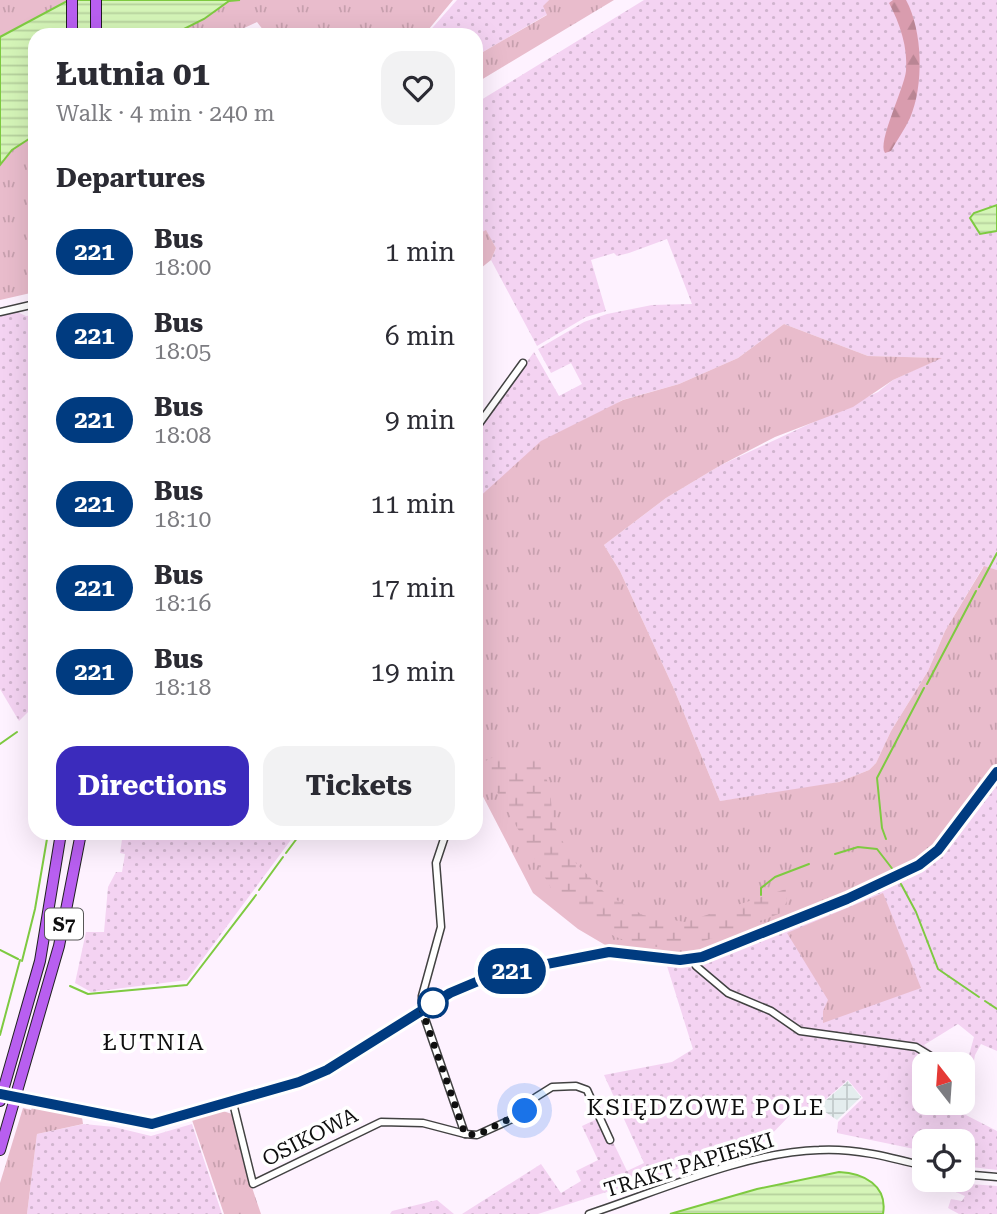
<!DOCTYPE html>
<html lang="en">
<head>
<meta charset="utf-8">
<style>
  :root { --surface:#fff; --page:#f2f2f3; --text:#2b2b33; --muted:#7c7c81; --accent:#3b2bbc }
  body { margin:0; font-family:"Roboto Serif",serif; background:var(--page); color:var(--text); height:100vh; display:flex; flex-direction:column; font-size:26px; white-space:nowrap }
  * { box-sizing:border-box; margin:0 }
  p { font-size:23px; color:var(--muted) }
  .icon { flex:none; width:38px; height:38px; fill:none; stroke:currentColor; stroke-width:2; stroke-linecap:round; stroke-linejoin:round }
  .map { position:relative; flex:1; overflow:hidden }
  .details { position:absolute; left:28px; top:28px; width:455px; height:812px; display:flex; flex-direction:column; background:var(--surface); border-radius:21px; box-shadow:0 7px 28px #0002 }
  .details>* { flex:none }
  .badge { padding:0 14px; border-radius:23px; font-size:24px; line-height:46px }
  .needle { width:46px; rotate:343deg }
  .buttons { position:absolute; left:912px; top:1052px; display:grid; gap:14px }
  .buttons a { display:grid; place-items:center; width:63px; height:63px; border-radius:14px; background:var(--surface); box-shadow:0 7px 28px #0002; font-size:35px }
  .you { position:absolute; width:35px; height:35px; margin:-18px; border:5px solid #fff; border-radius:50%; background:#1a73e8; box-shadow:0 0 0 10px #1a73e833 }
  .map>.badge { position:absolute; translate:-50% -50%; box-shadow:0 0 0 4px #fff }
  h2 { padding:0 28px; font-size:26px; line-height:63px }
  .round { display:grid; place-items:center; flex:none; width:74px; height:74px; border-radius:21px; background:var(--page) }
  .head { display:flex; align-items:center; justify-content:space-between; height:119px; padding:0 28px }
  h1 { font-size:33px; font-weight:700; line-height:52px }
  .button { display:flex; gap:14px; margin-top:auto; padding:14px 28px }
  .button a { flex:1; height:80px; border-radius:21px; background:var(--accent); color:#fff; font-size:28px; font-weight:700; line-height:80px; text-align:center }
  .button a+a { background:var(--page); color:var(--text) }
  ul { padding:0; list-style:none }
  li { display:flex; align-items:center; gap:21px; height:84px; padding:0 28px }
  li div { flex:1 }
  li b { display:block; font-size:26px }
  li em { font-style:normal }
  li .badge { min-width:77px; font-weight:700; text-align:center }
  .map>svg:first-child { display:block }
  .industrial { fill:url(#industrial-grid) }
  .farmland { fill:url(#farmland-dots); fill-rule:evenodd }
  .grass { fill:url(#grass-tufts) }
  .forest { fill:url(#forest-firs) }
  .wetland { fill:url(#wetland-marsh) }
  .water { fill:url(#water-rules); stroke:#7eca41; stroke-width:2 }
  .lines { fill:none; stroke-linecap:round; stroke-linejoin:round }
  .stream { stroke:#7eca41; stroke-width:2 }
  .minor-tunnel { stroke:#dad0db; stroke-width:6; stroke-dasharray:6 3; stroke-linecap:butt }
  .minor-casing { stroke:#424242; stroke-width:9 }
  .highway-casing { stroke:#202020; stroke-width:12 }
  .minor { stroke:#fff; stroke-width:6 }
  .highway { stroke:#b85ff0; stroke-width:10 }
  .line-casing { stroke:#fff; stroke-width:16 }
  .line { stroke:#003b80; stroke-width:10 }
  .walk { stroke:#0f0f0f; stroke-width:7; stroke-dasharray:0 12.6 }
  .stop-dot { fill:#fff; stroke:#003b80; stroke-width:3.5 }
  .labels { text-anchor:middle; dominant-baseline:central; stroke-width:7; stroke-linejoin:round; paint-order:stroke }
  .shield { fill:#fff; stroke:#575757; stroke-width:2 }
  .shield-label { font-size:19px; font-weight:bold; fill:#0f0f0f }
  .street-label { font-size:21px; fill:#0f0f0f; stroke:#fff }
  .neighbourhood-label { font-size:23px; letter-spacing:2px; fill:#0f0f0f; stroke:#fff }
</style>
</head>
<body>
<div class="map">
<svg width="997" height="1214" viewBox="0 0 997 1214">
  <defs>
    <pattern id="industrial-grid" width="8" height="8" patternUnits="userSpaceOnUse" patternTransform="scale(1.75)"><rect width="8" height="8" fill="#e4edee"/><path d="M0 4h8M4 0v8" fill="none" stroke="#c2cacb"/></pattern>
    <pattern id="farmland-dots" width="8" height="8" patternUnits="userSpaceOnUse" patternTransform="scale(1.75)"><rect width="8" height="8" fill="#f4d3f2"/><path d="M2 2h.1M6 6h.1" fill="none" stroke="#d0b4ce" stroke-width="1.8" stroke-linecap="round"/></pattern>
    <pattern id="grass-tufts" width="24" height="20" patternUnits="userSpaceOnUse" patternTransform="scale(1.75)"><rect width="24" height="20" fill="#e9bccc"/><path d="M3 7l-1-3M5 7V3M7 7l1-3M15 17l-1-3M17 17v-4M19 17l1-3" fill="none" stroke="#c7a0ae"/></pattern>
    <pattern id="forest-firs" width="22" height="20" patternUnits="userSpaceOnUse" patternTransform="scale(1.75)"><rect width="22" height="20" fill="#d99cae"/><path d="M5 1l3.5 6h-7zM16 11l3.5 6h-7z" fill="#b98594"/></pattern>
    <pattern id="wetland-marsh" width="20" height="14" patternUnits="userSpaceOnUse" patternTransform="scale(1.75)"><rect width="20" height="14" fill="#e9bccc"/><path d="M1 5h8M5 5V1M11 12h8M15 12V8" fill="none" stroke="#c7a0ae"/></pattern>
    <pattern id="water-rules" width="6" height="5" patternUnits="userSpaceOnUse" patternTransform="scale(1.75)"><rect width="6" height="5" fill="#d5f5b8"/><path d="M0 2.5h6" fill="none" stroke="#b6d19d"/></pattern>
  </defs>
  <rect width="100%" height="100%" fill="#fef2ff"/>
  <polygon class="industrial" points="848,1081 861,1097 837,1120 818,1107"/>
  <g class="farmland">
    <polygon points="457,0 549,0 544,6 548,14 476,56 476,35 426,35"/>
    <polygon points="644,0 997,0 997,570 983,567 945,631 928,671 891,731 876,763 869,770 839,782 805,790 720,801 674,689 620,571 604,545 666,498 721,465 878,392 893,380 940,358 868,356 784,324 738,358 679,384 622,400 499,481 476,500 476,432 534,352 559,396 582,384 571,363 551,373 538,349 584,322 607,314 652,305 692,304 667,239 629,253 617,256 614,253 591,260 606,311 586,317 537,346 491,260 496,248 486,231 476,235 476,103"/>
    <polygon points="15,311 26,316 35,315 35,705 19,721 0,689 0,314"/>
    <path d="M 997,785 L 997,1051 L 981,1044 L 975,1055 L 964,1114 L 997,1131 L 997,1170 L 963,1166 L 962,1141 L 924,1141 L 924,1151 L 837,1133 L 838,1122 L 863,1098 L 848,1080 L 812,1111 L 793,1112 L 765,1141 L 538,1214 L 462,1214 L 541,1164 L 561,1193 L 581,1181 L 576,1171 L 598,1160 L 582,1126 L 597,1119 L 609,1141 L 612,1140 L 627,1171 L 644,1163 L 604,1075 L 672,1062 L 693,1049 L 667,966 L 693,967 L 881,892 L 922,872 L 946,852 ZM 958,1024 L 974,1037 L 963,1077 L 962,1102 L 924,1102 L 924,1064 L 947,1064 L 924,1045 Z"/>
    <polygon points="123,833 296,833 187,980 91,992 75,983 86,932 104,932 108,887 116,872 122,872 125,854 120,853"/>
    <polygon points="84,1124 114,1127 151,1136 192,1124 222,1214 27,1214 37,1134"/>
    <polygon points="957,1183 997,1186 997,1214 959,1214 948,1208 951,1199 962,1201 965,1196 956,1192"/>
    <polygon points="437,1200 454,1214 390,1214 392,1211"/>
  </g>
  <g class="grass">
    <polygon points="0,0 69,0 0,37"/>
    <polygon points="240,0 453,0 424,35 267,35 257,22 229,35 172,35 204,19 229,1"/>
    <polygon points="549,0 614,0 476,83 476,56 547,15 543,6"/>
    <polygon points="35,135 35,292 0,300 0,165 12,150"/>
    <polygon points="486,230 496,248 491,260 476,272 476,235"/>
    <polygon points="784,324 868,356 942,358 893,380 853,407 775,437 721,465 666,498 604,545 620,571 674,689 720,801 839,782 869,770 876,763 891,731 928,671 945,631 984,566 997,570 997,767 933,850 916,863 831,901 700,954 673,956 612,949 578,929 533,893 476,783 476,500 541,441 623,400 679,384 738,358"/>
    <polygon points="883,893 921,988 823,1023 823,1011 828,1000 787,933"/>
    <polygon points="33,1106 82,1117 83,1124 37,1134 27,1214 0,1214 0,1183 23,1108 31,1110"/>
    <polygon points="223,1111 232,1114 243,1161 261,1214 224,1214 192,1120"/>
  </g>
  <path class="forest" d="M 893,0 L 906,0 C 923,31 924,86 910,118 C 905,129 897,140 891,151 L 885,153 C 877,142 904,89 906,71 C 908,47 900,24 889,3 Z"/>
  <path class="wetland" d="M 500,754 L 516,761 L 538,754 L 550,789 L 553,824 L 573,860 L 606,894 L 643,915 L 685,922 L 786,889 L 787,901 L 781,913 C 683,952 636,972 552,890 L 481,763 Z"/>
  <g class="water">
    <polygon points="69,0 240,0 229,1 204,19 172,35 35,35 35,135 12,150 0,165 0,37"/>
    <polygon points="997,205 997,231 980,234 970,218 974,213"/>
    <path d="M 839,1172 C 863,1173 888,1185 883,1214 L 670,1214 L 757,1189 Z"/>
  </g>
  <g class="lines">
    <g class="stream">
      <polyline points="979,587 997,553"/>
      <polyline points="927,684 976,591"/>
      <polyline points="0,744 17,732"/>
      <polyline points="476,766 482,765"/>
      <polyline points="886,839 882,828 877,778 924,688"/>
      <polyline points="286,853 301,833"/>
      <polyline points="835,854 858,847 877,849 894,871"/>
      <polyline points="901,884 916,912 938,969 979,997"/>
      <polyline points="259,890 283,857"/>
      <polyline points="761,895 761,888 775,877 809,864"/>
      <polyline points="0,950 18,959"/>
      <polyline points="22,961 35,909 48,833"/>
      <polyline points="70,986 88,994 187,985 256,895"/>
      <polyline points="985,1001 997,1009"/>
      <polyline points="0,1035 20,960"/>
    </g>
    <polyline class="minor-tunnel" points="0,1094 31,1101"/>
    <g class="minor-casing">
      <g id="minor">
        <polyline points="0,312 35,304"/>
        <polyline points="476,428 523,363"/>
        <polyline points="693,959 696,966 728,993 771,1011 800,1031 916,1047 944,1064"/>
        <polyline points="31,1101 152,1124 299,1082 327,1070 450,993 495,974 609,952 680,960 702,957 847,899 919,865 938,850 997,772"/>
        <polyline points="233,1103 253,1184 381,1122 423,1123 465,1134 422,1010 422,996 441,927 436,863 446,833"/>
        <polyline points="465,1134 477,1135 521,1115 536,1097 552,1087 576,1086 587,1090 610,1140"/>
        <polyline points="962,1174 997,1177"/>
        <path d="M 589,1214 C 659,1191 746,1152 819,1150 C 855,1148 889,1157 924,1166"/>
      </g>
    </g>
    <g class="highway-casing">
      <g id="highway">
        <polyline points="72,35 72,0"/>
        <polyline points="96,35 96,0"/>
        <polyline points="0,1101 40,961 61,833"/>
        <polyline points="0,1150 59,946 81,833"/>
      </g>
    </g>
    <use href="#minor" class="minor"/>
    <use href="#highway" class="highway"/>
  </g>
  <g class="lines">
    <g class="line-casing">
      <polyline id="line" points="0,1094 152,1124 299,1082 327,1070 450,993 495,974 609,952 680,960 702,957 847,899 919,865 938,850 997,772"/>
    </g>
    <use href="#line" class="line"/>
    <polyline class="walk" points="433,1003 422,1010 465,1134 477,1135 525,1111"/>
  </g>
  <circle class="stop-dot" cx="433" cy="1003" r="14"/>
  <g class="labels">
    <rect class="shield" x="45" y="908.5" width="38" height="31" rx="5"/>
    <g class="shield-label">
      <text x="64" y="924">S7</text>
    </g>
    <g class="street-label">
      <text transform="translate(310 1137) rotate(-27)">OSIKOWA</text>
      <text transform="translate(689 1165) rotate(-17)">TRAKT PAPIESKI</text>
    </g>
    <g class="neighbourhood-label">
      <text x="154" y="1042">ŁUTNIA</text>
      <text x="706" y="1107">KSIĘDZOWE POLE</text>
    </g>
  </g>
</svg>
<div class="buttons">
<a><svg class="needle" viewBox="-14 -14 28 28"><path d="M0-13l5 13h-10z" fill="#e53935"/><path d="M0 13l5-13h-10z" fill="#7c7c81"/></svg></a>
<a><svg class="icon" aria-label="locate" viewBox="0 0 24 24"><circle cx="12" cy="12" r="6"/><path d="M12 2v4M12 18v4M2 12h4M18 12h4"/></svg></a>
</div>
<div class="you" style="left:525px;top:1111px"></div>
<b class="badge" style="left:512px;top:971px;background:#003b80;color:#fff">221</b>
<section class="details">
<div class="head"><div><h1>Łutnia 01</h1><p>Walk · 4 min · 240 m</p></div><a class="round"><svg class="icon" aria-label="heart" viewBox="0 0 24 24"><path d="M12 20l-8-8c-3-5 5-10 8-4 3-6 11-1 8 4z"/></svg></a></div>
<h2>Departures</h2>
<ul>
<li><span class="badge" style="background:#003b80;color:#fff">221</span><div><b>Bus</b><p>18:00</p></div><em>1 min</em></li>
<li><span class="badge" style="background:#003b80;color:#fff">221</span><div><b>Bus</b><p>18:05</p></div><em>6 min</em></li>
<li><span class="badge" style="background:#003b80;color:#fff">221</span><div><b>Bus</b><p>18:08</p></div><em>9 min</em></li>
<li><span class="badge" style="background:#003b80;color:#fff">221</span><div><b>Bus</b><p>18:10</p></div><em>11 min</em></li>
<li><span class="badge" style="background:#003b80;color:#fff">221</span><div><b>Bus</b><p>18:16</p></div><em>17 min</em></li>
<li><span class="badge" style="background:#003b80;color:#fff">221</span><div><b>Bus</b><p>18:18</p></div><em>19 min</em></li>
</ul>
<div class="button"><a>Directions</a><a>Tickets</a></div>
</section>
</div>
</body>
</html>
